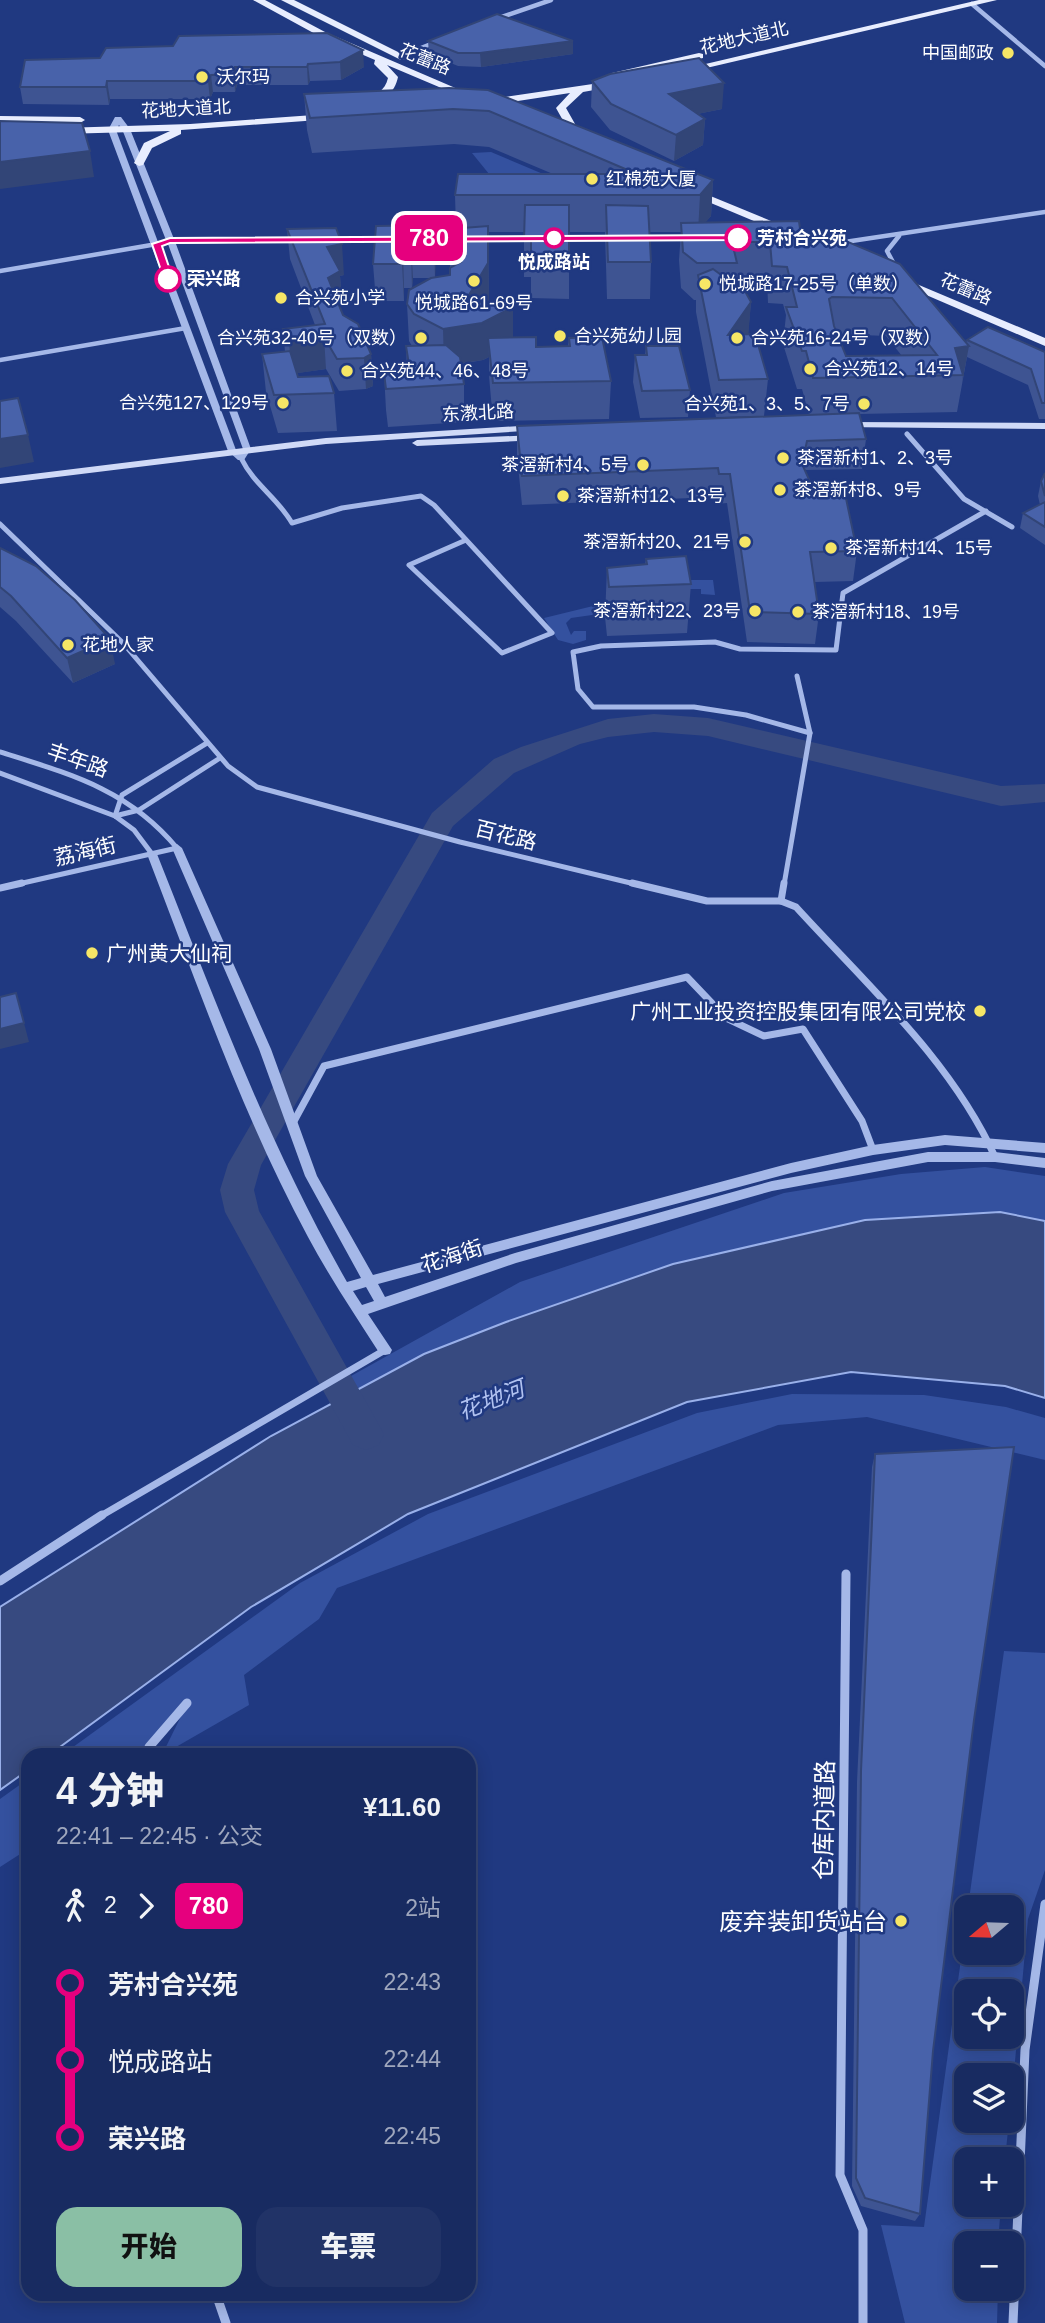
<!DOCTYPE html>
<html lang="zh">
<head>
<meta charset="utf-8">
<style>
  :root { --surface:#182b61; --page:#213367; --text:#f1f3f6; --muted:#9fa7bd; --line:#364776; --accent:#8abfa5 }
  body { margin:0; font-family:Helvetica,"Noto Sans SC",sans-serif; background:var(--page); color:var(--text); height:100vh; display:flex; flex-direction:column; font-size:26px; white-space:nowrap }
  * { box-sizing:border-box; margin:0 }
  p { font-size:23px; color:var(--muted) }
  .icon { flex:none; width:38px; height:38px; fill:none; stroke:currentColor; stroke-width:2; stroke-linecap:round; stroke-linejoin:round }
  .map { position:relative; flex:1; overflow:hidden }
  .details { position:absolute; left:21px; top:1748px; width:455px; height:553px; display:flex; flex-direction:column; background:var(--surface); border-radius:21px; box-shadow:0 4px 18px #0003,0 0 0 2px var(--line) }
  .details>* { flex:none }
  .badge { padding:0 14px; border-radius:10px; font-size:24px; line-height:46px }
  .needle { width:46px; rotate:251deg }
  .fabs { position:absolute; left:954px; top:1895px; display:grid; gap:14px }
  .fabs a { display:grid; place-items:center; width:70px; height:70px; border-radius:14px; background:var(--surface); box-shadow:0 4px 18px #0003,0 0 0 2px var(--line); font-size:35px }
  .map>.badge { position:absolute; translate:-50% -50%; box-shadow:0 0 0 4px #fff }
  .legs { display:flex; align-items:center; gap:10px; height:77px; padding:0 35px; font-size:23px }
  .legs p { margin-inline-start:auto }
  .overview { display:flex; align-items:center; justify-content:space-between; height:119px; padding:0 35px }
  h1 { font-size:38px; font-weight:800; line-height:52px }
  .button { display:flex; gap:14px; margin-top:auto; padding:14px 35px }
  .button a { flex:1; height:80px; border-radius:21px; background:var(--accent); color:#111; font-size:28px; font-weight:800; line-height:80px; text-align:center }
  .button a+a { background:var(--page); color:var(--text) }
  ul { padding:0 35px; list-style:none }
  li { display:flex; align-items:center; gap:24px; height:77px; font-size:26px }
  li i { display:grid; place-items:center; width:10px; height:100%; margin:0 9px; background:currentColor }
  li i::after { content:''; width:18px; height:18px; margin:-9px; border:5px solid; border-radius:50%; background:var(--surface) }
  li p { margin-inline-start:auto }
  li:first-child i { background:linear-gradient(#0000 50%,currentColor 0) }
  li:last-child i { background:linear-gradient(currentColor 50%,#0000 0) }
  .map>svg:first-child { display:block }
  .green { fill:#34519f; fill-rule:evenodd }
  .water { fill:#374a80; stroke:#99b0ea; stroke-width:2 }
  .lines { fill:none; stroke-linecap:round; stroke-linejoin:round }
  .river { fill:#374a80; fill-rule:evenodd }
  .minor-far3 { stroke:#a5b8e8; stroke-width:4.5 }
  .minor-far2 { stroke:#a5b8e8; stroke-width:5 }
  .minor-far1 { stroke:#a5b8e8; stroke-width:7 }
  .minor { stroke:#a5b8e8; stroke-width:9 }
  .tertiary { fill:#a5b8e8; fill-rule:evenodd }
  .secondary { fill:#d0daf7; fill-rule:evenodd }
  .primary { fill:#e8edfe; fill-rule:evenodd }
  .wall { fill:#3e5492; fill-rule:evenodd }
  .shaded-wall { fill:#324577 }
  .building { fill:#4862aa; stroke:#324577; stroke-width:2; fill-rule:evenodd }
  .line-1 { fill:#e6007e; stroke:#fff; stroke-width:2 }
  .poi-dot { fill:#f6e666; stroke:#203981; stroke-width:2.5 }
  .stop-1-dot { fill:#fff; stroke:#e6007e; stroke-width:3.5 }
  .labels { text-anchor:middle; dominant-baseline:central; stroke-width:5; stroke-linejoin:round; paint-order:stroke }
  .far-street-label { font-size:18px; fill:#fff; stroke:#203981 }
  .far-poi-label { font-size:18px; fill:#fff; stroke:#203981; text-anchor:start }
  .far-stop-label { font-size:18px; font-weight:bold; fill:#fff; stroke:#203981; text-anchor:start }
  .street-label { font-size:21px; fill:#fff; stroke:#203981 }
  .poi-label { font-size:21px; fill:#fff; stroke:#203981; text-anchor:start }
  .water-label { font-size:23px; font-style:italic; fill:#b1c2f0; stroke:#203981 }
  .near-street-label { font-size:24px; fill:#fff; stroke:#203981 }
  .near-poi-label { font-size:24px; fill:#fff; stroke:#203981; text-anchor:end }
</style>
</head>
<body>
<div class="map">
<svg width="1045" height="2323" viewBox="0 0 1045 2323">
  <rect width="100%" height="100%" fill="#203981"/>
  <g class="green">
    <polygon points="491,152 612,203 511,201 472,153"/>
    <polygon points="675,580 713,580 715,595 701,594 701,589 675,589 609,604 592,615 571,618 566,623 571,635 574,631 586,631 586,640 573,644 558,640 544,618 675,586"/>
    <polygon points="985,1167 1045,1176 1045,1221 1000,1212 864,1220 673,1264 506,1322 424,1354 353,1392 342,1381 520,1282 784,1193 901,1174"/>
    <polygon points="792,1394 924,1395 1006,1407 1045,1418 1045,1460 867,1417 778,1425 337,1588 319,1619 244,1675 249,1705 162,1755 186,1706 142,1755 62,1755 300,1583 428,1514 697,1413"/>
    <path d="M 1004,1651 L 1045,1653 L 1045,1870 L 1028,1919 L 1012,2094 L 1012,2076 L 966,2076 L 966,2121 L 1009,2121 L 1005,2159 L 966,2160 L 966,2205 L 1001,2205 L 998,2243 L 966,2244 L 966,2289 L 998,2289 L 997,2323 L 905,2323 L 881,2225 L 924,2227 L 966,1923 L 966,1953 L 1012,1953 L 1012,1908 L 968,1907 ZM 966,1992 L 1012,1992 L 1012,2037 L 966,2037 Z"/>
    <polygon points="28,1779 28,1849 0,1867 0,1799"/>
  </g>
  <polygon class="water" points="1000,1212 1045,1221 1045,1398 1005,1386 851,1372 687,1402 408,1514 251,1607 49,1755 28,1755 28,1770 0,1790 0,1607 271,1436 424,1354 506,1322 673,1264 865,1220"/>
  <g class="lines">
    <polygon class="river" points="654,714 708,718 1001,786 1045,784 1045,802 1001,806 708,736 654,732 608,737 580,744 514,773 453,826 261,1165 254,1190 259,1211 384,1434 379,1445 366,1450 353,1445 225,1212 220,1190 228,1164 432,813 494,759 521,747 608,719"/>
    <g class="minor-far3">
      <polyline points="972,4 1045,66"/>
      <polyline points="496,19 551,0"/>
      <polyline points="401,56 436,42"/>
      <polyline points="838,243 1045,212"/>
      <polyline points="895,266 887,251 899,236"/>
      <polyline points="0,271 157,244"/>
      <polyline points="0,360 186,328"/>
    </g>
    <g class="minor-far2">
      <polyline points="907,434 964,499 1012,527"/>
      <path d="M 241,458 C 255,486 276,496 292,523 L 342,508 L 421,496 L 434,505 L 552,633 L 502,653 L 409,565 L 466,540"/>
      <polyline points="0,524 123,643 228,766 257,787 460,842 639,885"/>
      <polyline points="810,733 746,715 694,707 593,707 578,689 573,652 601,646 715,642 740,649 836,650 843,593 986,511"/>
      <path d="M 0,752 C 70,774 128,789 177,848 L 14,885"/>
      <polyline points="0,773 115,816 134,830 152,854"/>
      <polyline points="115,816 122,795 207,743"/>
      <polyline points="115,816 139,810 220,758"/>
      <polyline points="784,885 810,733 797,676"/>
    </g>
    <g class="minor-far1">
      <path d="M 632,883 L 707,901 L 781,901 L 796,907 C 866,984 952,1061 995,1157"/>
      <polyline points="0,888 22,883"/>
      <polyline points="781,901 784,883"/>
      <polyline points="293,1123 324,1066 687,977 726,1018 764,1036 803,1029 862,1121 873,1150"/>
      <polyline points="99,1517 385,1350"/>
    </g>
    <g class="minor">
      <polyline points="846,1574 840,2175 863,2230 863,2323"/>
      <polyline points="0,1581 102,1515"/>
      <polyline points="146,1755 149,1747 187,1703"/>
      <polyline points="216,2294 226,2323"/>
      <polyline points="1013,2323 1025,2050 1045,1904"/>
    </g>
    <g class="tertiary">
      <path d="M 115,117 L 121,117 L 130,129 L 174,239 L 303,238 L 307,240 L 303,242 L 176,244 L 251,449 L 244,460 L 238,460 L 228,451 L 108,130 ZM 119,125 L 122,129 L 166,240 L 160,242 L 168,244 L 243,449 L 240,453 L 236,450 L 116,130 Z"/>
      <polygon points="416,236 695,236 699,238 695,240 419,240 415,238"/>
      <polygon points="322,237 390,237 394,239 390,241 325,241 321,239"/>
      <path d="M 177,844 L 182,848 L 271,1049 L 317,1176 L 373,1275 L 791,1163 L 873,1145 L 945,1135 L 1045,1143 L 1045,1153 L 945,1145 L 873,1155 L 791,1173 L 378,1284 L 385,1297 L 515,1253 L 772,1181 L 928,1152 L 995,1152 L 1045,1158 L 1045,1168 L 995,1162 L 928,1162 L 772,1191 L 516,1263 L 368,1314 L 392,1350 L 390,1354 L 385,1355 L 380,1354 C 355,1315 330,1278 308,1237 C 242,1115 197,983 147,854 L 148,851 L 156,851 L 157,854 C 215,1000 269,1146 347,1282 L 361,1278 L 305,1176 L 259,1049 L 172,848 ZM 366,1287 L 374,1301 L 362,1305 L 353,1291 Z"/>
    </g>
    <g class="secondary">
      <polygon points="843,422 1045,423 1045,429 839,427 839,423"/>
      <polygon points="536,425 540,426 540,430 326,444 0,484 0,478 326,438"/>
      <polygon points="536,435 541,438 540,440 417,446 412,443 417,440"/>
    </g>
    <g class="primary">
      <path d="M 253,0 L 265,0 L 325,32 L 474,96 L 465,98 L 387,65 L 398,77 C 395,93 381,105 364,104 L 364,100 C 376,95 385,91 388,78 L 374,64 L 375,60 L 319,36 Z"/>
      <polygon points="281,0 294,0 410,58 401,60"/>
      <polygon points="979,0 997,0 685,73 680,70"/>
      <polygon points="699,53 703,54 703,58 617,76 612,73"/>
      <polygon points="613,81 617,82 617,86 583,92 566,108 579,131 574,134 570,133 556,108 570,93 491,105 486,102 491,99"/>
      <polygon points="328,114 333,117 332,119 181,130 181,134 152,148 143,165 139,166 134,163 144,143 170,131 62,134 57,131 62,128 190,124"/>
      <polygon points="0,116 80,117 85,120 80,123 0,122"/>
      <polygon points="691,188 834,247 836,249 826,251 687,193 686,191"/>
      <polygon points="900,277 1045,338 1045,346 896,282 894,280"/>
    </g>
  </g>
  <g class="wall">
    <polygon points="327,33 364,67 341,80 310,81 308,85 237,85 235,92 213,92 210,99 110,99 109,105 23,104 20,87 100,58 173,46"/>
    <polygon points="428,41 573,41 573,54 481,67 458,66 429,54"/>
    <polygon points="592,81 722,109 697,114 705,119 703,145 674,161 610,130 591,107"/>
    <path d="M 449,88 L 713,180 L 711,216 L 705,222 L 802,244 L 966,343 L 967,340 L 1045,352 L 1045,419 L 1039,419 L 1028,385 L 967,357 L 957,412 L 859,414 L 866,439 L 862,469 L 805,470 L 811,484 L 857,551 L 853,581 L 815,582 L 819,614 L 815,644 L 747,642 L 727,503 L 716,504 L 715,497 L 522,505 L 517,456 L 517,426 L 809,415 L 802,389 L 797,389 L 783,344 L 786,315 L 783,304 L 768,303 L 767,279 L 735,279 L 735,285 L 751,302 L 748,334 L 768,379 L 764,416 L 716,417 L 696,312 L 696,300 L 694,300 L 681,288 L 679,260 L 681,232 L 650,232 L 651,262 L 650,299 L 607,299 L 605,232 L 569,232 L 569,299 L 531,298 L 531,277 L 524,277 L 524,232 L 488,232 L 489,300 L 487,303 L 513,307 L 513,338 L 536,347 L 568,346 L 569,338 L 611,381 L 609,419 L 493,421 L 489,376 L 489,357 L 483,360 L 461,364 L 464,384 L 464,422 L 388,427 L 386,410 L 384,373 L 407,371 L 406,346 L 412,346 L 409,341 L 407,304 L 431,278 L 413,278 L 412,288 L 404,288 L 404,301 L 376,301 L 373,264 L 435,225 L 435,277 L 450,275 L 450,229 L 456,229 L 455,195 L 553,174 L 489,147 L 454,144 L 312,153 L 307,130 L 304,94 ZM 838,334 L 886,336 L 902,356 L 846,356 Z"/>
    <polygon points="287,229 344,275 340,276 342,302 339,304 343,315 371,354 373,386 366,389 339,391 326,369 297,373 298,377 334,393 337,431 278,433 266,392 262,354 285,352 283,329 315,325 290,259"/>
    <polygon points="646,346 690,390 688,417 640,418 633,382 635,355 645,355"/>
    <polygon points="1045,473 1045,545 1020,528 1023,513 1040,505 1038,496 1041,481"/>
    <polygon points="0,548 115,664 73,683 16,621 0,607"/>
    <polygon points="646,559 691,584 687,633 607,636 605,617 607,568 645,564"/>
    <polygon points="875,1454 974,1720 933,2051 920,2214 915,2221 861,2206 852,2186 857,1782 872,1467"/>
  </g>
  <g class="shaded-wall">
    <polygon points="573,41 573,54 481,67 480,53"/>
    <polygon points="363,50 364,67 341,80 340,62"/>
    <polygon points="308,64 310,81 308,85 307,67"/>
    <polygon points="235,67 237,85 235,92 234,74"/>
    <polygon points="211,75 213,92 210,99 208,81"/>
    <polygon points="107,81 110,99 109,105 106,87"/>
    <polygon points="724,83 722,109 668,120 669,94"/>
    <polygon points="705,119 703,145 674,161 676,135"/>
    <polygon points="90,151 94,177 0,189 0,162"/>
    <polygon points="713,180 711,216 698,232 700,195"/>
    <polygon points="435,225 436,262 435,278 434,241"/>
    <polygon points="488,226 489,300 475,324 513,307 513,345 488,338 489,357 483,360 444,366 443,329 466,300"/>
    <polygon points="411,242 413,278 412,288 411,251"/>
    <polygon points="342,244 344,275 340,276 342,302 330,309 327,247"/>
    <polygon points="403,251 404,288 404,301 402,264"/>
    <polygon points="751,302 748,339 728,335"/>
    <polygon points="324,337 326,369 292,374 289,342"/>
    <polygon points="969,346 962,383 963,375 955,348"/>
    <polygon points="371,354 373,386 366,389 364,358"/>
    <polygon points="28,435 34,462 0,468 0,439"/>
    <polygon points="110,639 115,664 73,683 67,658"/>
    <polygon points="16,993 29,1042 0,1049 0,1029"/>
  </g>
  <g class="building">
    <polygon points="497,14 573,41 480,53 458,53 428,41"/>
    <polygon points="327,33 363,50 340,62 308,64 307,67 235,67 234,74 211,75 208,81 107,81 106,87 20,87 25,60 100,58 106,48 173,46 179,36"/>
    <polygon points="699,58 724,83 669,94 705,119 676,135 611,104 592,81 610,74"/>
    <polygon points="449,88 488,90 713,180 700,195 455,195 458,174 637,174 489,111 453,109 310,118 304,94"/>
    <polygon points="0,121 82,123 90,151 0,162"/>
    <polygon points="525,205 569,205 569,262 531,261 531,240 524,240"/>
    <polygon points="606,205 648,206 651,262 608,262"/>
    <path d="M 799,221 L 802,244 L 827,233 L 900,264 L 969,346 L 955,348 L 963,375 L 813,378 L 806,351 L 802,351 L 786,307 L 797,307 L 787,267 L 772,266 L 770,242 L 732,242 L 737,263 L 697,263 L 683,252 L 681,223 ZM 832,297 L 892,298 L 937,355 L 846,356 L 834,326 L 829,299 Z"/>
    <polygon points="435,225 434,241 411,242 411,251 403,251 402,264 373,264 376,226"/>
    <polygon points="488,226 488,263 466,300 513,307 482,323 443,329 414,314 407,304 409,290 431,278 450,275 450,268 459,263 450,263 450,229"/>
    <polygon points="336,228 342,244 327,247 340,271 328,278 343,315 358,324 371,354 364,358 337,359 324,337 289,342 283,329 325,324 287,229"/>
    <polygon points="713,269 746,293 751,302 728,335 755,334 768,379 719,380 698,275"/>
    <polygon points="988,327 1045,352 1045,403 1042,403 1031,369 967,340"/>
    <polygon points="536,337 536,347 570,346 569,338 602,337 611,381 493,383 488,338"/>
    <polygon points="446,345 460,357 464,384 386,389 384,373 410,371 406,346"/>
    <polygon points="646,346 679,346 690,390 642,391 635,355 647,355"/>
    <polygon points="290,351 298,377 329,376 334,393 274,395 262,354"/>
    <polygon points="18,398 28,435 0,439 0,401"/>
    <polygon points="859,413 866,439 807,441 802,464 811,484 843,484 857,551 810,552 819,614 750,612 730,474 719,474 718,468 522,476 517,426"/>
    <polygon points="1045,473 1045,496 1041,481"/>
    <polygon points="1045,502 1045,527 1023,513"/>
    <polygon points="0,548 36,566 75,600 110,639 67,658 11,596 0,587"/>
    <polygon points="686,556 691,584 609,587 607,568 647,564 646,559"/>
    <polygon points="16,993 24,1023 0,1029 0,997"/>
    <polygon points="1014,1447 974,1720 933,2051 920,2214 865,2198 856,2178 861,1771 875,1454"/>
  </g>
  <polygon class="line-1" points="738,235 741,240 170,243 162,246 173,279 168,282 164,279 152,244 170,238"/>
  <g class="poi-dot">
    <circle cx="1008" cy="53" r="7"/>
    <circle cx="202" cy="77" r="7"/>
    <circle cx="592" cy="179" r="7"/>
    <circle cx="474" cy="281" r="7"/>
    <circle cx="705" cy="284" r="7"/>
    <circle cx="281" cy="298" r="7"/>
    <circle cx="560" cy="336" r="7"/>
    <circle cx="421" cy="338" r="7"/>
    <circle cx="737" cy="338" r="7"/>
    <circle cx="810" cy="369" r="7"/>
    <circle cx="347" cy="371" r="7"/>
    <circle cx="283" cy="403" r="7"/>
    <circle cx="864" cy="404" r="7"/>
    <circle cx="783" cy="458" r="7"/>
    <circle cx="643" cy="465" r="7"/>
    <circle cx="780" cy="490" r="7"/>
    <circle cx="563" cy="496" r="7"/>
    <circle cx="745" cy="542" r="7"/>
    <circle cx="831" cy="548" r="7"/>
    <circle cx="755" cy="611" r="7"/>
    <circle cx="798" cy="612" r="7"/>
    <circle cx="68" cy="645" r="7"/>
    <circle cx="92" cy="953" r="7"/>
    <circle cx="980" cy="1011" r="7"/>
    <circle cx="901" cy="1921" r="7"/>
  </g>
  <g class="stop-1-dot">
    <circle cx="554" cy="238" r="9"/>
    <circle cx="738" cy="238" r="12"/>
    <circle cx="168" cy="279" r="12"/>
  </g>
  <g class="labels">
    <g class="far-street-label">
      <text transform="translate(744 38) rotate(-13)">花地大道北</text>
      <text transform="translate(425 59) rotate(22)">花蕾路</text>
      <text transform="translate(186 109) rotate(-3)">花地大道北</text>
      <text transform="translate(966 289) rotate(23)">花蕾路</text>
      <text transform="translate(478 413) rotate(-3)">东漖北路</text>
    </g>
    <g class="far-poi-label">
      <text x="994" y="53" text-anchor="end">中国邮政</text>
      <text x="216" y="77">沃尔玛</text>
      <text x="606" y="179">红棉苑大厦</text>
      <text x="719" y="284">悦城路17-25号（单数）</text>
      <text x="295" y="298">合兴苑小学</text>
      <text x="474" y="303" text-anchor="middle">悦城路61-69号</text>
      <text x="574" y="336">合兴苑幼儿园</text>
      <text x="407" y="338" text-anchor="end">合兴苑32-40号（双数）</text>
      <text x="751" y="338">合兴苑16-24号（双数）</text>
      <text x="824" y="369">合兴苑12、14号</text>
      <text x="361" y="371">合兴苑44、46、48号</text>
      <text x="269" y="403" text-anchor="end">合兴苑127、129号</text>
      <text x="850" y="404" text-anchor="end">合兴苑1、3、5、7号</text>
      <text x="797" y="458">茶滘新村1、2、3号</text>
      <text x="629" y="465" text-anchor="end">茶滘新村4、5号</text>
      <text x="794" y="490">茶滘新村8、9号</text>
      <text x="577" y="496">茶滘新村12、13号</text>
      <text x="731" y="542" text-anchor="end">茶滘新村20、21号</text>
      <text x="845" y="548">茶滘新村14、15号</text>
      <text x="741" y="611" text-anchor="end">茶滘新村22、23号</text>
      <text x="812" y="612">茶滘新村18、19号</text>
      <text x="82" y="645">花地人家</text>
    </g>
    <g class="far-stop-label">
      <text x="757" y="238">芳村合兴苑</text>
      <text x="554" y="262" text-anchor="middle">悦成路站</text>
      <text x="187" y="279">荣兴路</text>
    </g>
    <g class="street-label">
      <text transform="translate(78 760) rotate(19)">丰年路</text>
      <text transform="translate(506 835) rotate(14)">百花路</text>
      <text transform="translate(85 851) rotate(-13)">荔海街</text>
      <text transform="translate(452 1256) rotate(-18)">花海街</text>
    </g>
    <g class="poi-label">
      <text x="106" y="953">广州黄大仙祠</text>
      <text x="966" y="1011" text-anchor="end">广州工业投资控股集团有限公司党校</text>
    </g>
    <g class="water-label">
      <text transform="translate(491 1400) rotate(-21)">花地河</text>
    </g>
    <g class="near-street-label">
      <text transform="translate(824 1820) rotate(-89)">仓库内道路</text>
    </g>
    <g class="near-poi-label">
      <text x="887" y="1921">废弃装卸货站台</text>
    </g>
  </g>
</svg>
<div class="fabs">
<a><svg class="needle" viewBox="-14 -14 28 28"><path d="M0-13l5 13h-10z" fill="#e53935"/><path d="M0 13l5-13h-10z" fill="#9fa7bd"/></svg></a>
<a><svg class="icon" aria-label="locate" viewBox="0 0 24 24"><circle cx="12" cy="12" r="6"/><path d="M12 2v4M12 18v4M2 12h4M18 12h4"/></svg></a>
<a><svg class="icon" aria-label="layers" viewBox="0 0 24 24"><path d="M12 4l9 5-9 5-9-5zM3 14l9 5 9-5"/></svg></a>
<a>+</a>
<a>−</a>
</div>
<b class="badge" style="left:429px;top:238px;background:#e6007e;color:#fff">780</b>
<section class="details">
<div class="overview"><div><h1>4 分钟</h1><p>22:41 – 22:45 · 公交</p></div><b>¥11.60</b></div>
<div class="legs"><svg class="icon" aria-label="walk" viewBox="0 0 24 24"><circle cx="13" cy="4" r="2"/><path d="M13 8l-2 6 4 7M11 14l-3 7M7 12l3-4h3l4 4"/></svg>2<svg class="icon" aria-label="forward" viewBox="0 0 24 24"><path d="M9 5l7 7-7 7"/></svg><b class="badge" style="background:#e6007e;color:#fff">780</b><p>2站</p></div>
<ul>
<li><i style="color:#e6007e"></i><b>芳村合兴苑</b><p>22:43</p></li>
<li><i style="color:#e6007e"></i><span>悦成路站</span><p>22:44</p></li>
<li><i style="color:#e6007e"></i><b>荣兴路</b><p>22:45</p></li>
</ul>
<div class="button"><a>开始</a><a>车票</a></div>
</section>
</div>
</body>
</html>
